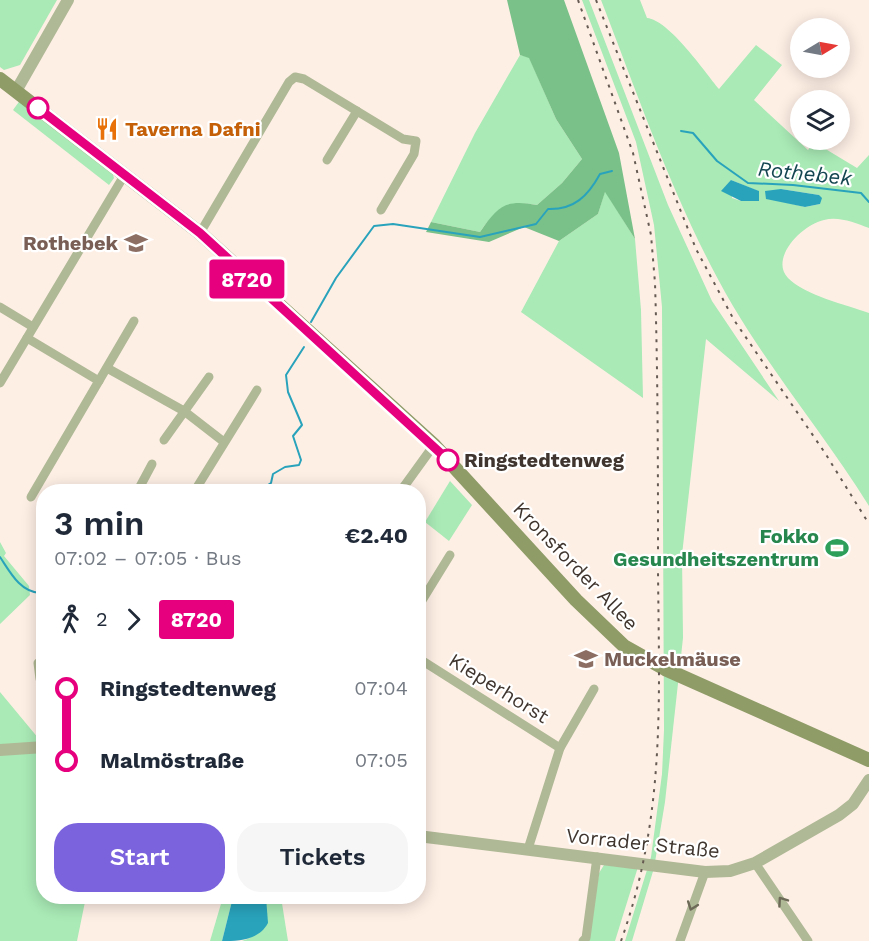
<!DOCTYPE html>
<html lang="en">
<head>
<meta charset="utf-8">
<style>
  :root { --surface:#fff; --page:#f6f6f7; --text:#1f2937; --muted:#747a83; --accent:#7b63de }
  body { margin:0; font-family:"Work Sans",sans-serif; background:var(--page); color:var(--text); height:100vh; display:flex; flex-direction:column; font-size:22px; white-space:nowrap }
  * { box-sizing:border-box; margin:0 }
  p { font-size:20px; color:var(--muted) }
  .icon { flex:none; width:33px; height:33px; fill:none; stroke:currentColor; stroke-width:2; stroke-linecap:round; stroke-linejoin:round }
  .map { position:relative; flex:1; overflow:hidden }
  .drawer { position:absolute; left:36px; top:484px; width:390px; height:420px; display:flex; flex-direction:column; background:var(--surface); border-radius:24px; box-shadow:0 3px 15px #0003 }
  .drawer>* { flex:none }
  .badge { padding:0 12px; border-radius:4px; font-size:21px; line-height:39px }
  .needle { width:39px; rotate:80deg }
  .tools { position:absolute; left:790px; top:18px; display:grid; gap:12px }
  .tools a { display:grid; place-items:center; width:60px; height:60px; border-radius:50%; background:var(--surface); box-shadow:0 3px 15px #0003; font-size:30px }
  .map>.badge { position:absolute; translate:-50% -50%; box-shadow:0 0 0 3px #fff }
  .legs { display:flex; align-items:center; gap:9px; height:66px; padding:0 18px; font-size:20px }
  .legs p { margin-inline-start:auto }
  .overview { display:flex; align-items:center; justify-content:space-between; height:102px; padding:0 18px }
  h1 { font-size:33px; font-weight:600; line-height:45px }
  .action { display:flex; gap:12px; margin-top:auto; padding:12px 18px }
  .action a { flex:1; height:69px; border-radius:24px; background:var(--accent); color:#fff; font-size:24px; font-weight:600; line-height:69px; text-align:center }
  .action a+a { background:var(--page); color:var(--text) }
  ul { padding:0 18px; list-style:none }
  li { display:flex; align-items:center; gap:21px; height:72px; font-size:22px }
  li i { display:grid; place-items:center; width:9px; height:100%; margin:0 8px; background:currentColor }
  li i::after { content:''; width:15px; height:15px; margin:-8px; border:4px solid; border-radius:50%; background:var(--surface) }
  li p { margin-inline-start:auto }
  li:first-child i { background:linear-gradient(#0000 50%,currentColor 0) }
  li:last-child i { background:linear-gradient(currentColor 50%,#0000 0) }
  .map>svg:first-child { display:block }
  .green { fill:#a9eab6; fill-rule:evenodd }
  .forest { fill:#7ac189 }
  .water { fill:#29a3bc }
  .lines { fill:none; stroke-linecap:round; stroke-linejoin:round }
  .stream { stroke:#29a3bc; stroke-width:2 }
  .minor { stroke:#b0b996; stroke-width:9 }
  .tertiary { stroke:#b0b996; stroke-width:12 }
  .secondary { stroke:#8f9c68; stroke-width:14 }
  .rail { stroke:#665b53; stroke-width:2; stroke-dasharray:3 6; stroke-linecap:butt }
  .oneway { stroke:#6d6a58 }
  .line-1-casing { stroke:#fff; stroke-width:14 }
  .line-1 { stroke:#e6007e; stroke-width:9 }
  .stop-1-dot { fill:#fff; stroke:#e6007e; stroke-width:3 }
  .labels { text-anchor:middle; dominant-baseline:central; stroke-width:4.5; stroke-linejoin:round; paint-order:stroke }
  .food-label { font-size:20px; font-weight:bold; fill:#c56008; stroke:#fff; text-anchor:start }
  .education-label { font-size:20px; font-weight:bold; fill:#785e54; stroke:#fff; text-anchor:end }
  .stop-label { font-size:20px; font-weight:bold; fill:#40362f; stroke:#fff; text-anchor:start }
  .leisure-label { font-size:20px; font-weight:bold; fill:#27864d; stroke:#fff; text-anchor:end }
  .street-label { font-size:20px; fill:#40362f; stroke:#fff }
  .water-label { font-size:21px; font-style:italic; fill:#144651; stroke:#fff }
</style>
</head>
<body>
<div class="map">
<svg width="869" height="941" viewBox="0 0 869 941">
  <rect width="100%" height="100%" fill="#feefe5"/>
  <g class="green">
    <polygon points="0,0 57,0 20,65 4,70 0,67"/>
    <polygon points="582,0 589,0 668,205 712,301 779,401 706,339 682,555 683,638 665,802 654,868 632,941 625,941 651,857 662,774 664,730 662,307 654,225 636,142"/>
    <path d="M 601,0 L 640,0 L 647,18 C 669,20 705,72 719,89 L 756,45 L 782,65 L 754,100 L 808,150 L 814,142 L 857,168 L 869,155 L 869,228 C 855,223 839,216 824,220 C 803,224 769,258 788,278 C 804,295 847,305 869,313 L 869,506 C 826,437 774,375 733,306 C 677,210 641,103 601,0 ZM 731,180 L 758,191 L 759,201 L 741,201 L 732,198 ZM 781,189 L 819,195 L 820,204 L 805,207 L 780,201 Z"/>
    <path d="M 520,55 L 529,57 L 556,119 L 582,159 L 562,183 L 537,205 C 511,200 494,210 480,232 L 431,222 L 475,133 Z"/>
    <polygon points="21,99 112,172 114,178 109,185 13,110"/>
    <polygon points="605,191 635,239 641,310 643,398 521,312 559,241 598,214"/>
    <polygon points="450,481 472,505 449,541 425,522"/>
    <polygon points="0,542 6,553 4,556 29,586 30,595 0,624"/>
    <polygon points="0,692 39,739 43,752 44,897 86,897 77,941 0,941"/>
    <polygon points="604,865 638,867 615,941 588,941 599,873"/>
    <polygon points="223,897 233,897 222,941 210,941"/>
    <polygon points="266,897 281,897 288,941 242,941 250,938"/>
  </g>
  <path class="forest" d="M 507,0 L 564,0 L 619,153 L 635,239 L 605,192 L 598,214 L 559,241 L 524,227 L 489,242 L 426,232 L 431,222 L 480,232 C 498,206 505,199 537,205 L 562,183 L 582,159 L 556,119 L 529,58 L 520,55 Z"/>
  <g class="water">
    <polygon points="731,180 759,191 759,201 741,201 721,191"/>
    <polygon points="781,189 819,195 822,198 820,204 805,207 766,199 765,191"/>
    <path d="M 233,897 L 266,897 L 268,923 C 259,940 239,941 222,941 Z"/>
  </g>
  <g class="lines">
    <g class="stream">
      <polyline points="681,131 693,133 717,161 748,183 793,185 861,193 869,202"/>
      <path d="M 311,322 L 336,278 L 374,226 L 393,224 L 480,237 L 536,224 L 548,209 C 574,210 588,196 600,174 L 612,171"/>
      <polyline points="257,492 271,483 273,474 285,467 299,465 301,460 293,436 302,425 288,392 286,375 304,347"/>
      <path d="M 0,557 C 10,572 20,592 40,593 L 44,597"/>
    </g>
    <g class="minor">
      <polyline points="327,160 357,111"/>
      <polyline points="200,233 289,82 295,77 304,79 403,139 416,141 414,154 381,210"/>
      <polyline points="0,307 33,327"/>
      <polyline points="27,338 99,381"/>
      <polyline points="107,368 184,411 224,442"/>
      <polyline points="0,383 125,174"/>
      <polyline points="164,440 209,377"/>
      <polyline points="137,492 152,464"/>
      <polyline points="194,492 257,390"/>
      <polyline points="400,492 434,445"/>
      <polyline points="31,497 134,321"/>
      <polyline points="418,607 450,555"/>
      <polyline points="418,658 560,748"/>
      <polyline points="38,663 40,679 44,682"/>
      <polyline points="528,849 560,748 594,689"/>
      <polyline points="755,863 808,941"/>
      <polyline points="583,941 586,938 597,857"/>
      <polyline points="680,941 705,872"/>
    </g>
    <g class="tertiary">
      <polyline points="16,91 68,0"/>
      <polyline points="0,750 44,747"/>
      <polyline points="418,836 705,872 730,871 755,863 839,815 853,804 869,780"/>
    </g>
    <polyline class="secondary" points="0,79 200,233 434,445 576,600 624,646 665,669 869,760"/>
    <g class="rail">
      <path d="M 578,0 L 633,153 L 651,235 L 655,283 C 658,378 658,474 658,569 C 659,700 666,815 621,941"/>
      <polyline points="596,0 696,249 734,320 825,453 869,524"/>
    </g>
  </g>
  <defs><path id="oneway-chevron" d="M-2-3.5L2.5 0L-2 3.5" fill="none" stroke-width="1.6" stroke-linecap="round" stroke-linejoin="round" transform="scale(1.5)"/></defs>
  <g class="oneway">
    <use href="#oneway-chevron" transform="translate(782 901) rotate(-125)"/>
    <use href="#oneway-chevron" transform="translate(692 906) rotate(110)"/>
  </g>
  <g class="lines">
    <g class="line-1-casing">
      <polyline id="line-1" points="38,108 200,233 448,460"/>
    </g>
    <use href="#line-1" class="line-1"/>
  </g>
  <defs>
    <g id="restaurant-bare" transform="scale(1.8)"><path d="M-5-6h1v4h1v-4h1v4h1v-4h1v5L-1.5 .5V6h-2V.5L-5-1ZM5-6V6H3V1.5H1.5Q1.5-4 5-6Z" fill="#e8710a" stroke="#fff" stroke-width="2.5" paint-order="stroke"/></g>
    <g id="school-bare" transform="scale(1.8)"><path d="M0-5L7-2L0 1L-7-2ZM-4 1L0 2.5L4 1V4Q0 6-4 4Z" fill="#8d6e63" stroke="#fff" stroke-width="2.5" paint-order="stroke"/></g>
    <g id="stadium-bare" transform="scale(1.8)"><path d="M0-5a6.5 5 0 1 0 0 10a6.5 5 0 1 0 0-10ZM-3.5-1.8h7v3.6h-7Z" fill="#2e9e5b" stroke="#fff" stroke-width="2.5" paint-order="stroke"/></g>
  </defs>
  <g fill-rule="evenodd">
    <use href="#restaurant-bare" x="107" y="129"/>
    <use href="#school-bare" x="136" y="243"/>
    <use href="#stadium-bare" x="837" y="548"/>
    <use href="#school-bare" x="586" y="659"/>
  </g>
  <g class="stop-1-dot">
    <circle cx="38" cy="108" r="10"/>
    <circle cx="448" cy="460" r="10"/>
  </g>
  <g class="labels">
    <g class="food-label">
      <text x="125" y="129">Taverna Dafni</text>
    </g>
    <g class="education-label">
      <text x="118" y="243">Rothebek</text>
      <text x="604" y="659" text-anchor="start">Muckelmäuse</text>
    </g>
    <g class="stop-label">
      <text x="464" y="460">Ringstedtenweg</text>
    </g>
    <g class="leisure-label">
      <text x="819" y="536">Fokko<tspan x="819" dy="23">Gesundheitszentrum</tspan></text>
    </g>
    <g class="street-label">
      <text transform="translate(576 566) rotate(46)">Kronsforder Allee</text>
      <text transform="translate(499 688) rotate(32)">Kieperhorst</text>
      <text transform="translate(643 843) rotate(6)">Vorrader Straße</text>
    </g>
    <g class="water-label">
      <text transform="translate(805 173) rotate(6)">Rothebek</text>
    </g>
  </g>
</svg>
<div class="tools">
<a><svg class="needle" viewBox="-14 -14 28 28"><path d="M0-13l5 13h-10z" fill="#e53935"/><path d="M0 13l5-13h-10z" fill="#747a83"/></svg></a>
<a><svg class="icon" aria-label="layers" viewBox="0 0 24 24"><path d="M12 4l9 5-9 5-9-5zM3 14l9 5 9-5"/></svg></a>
</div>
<b class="badge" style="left:247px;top:279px;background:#e6007e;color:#fff">8720</b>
<section class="drawer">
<div class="overview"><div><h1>3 min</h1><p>07:02 – 07:05 · Bus</p></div><b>€2.40</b></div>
<div class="legs"><svg class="icon" aria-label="walk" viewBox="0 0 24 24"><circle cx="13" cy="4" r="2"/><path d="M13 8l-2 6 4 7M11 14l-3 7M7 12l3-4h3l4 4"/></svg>2<svg class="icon" aria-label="forward" viewBox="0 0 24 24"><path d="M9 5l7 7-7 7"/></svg><b class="badge" style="background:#e6007e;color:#fff">8720</b></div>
<ul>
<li><i style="color:#e6007e"></i><b>Ringstedtenweg</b><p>07:04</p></li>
<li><i style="color:#e6007e"></i><b>Malmöstraße</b><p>07:05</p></li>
</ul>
<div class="action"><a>Start</a><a>Tickets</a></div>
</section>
</div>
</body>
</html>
